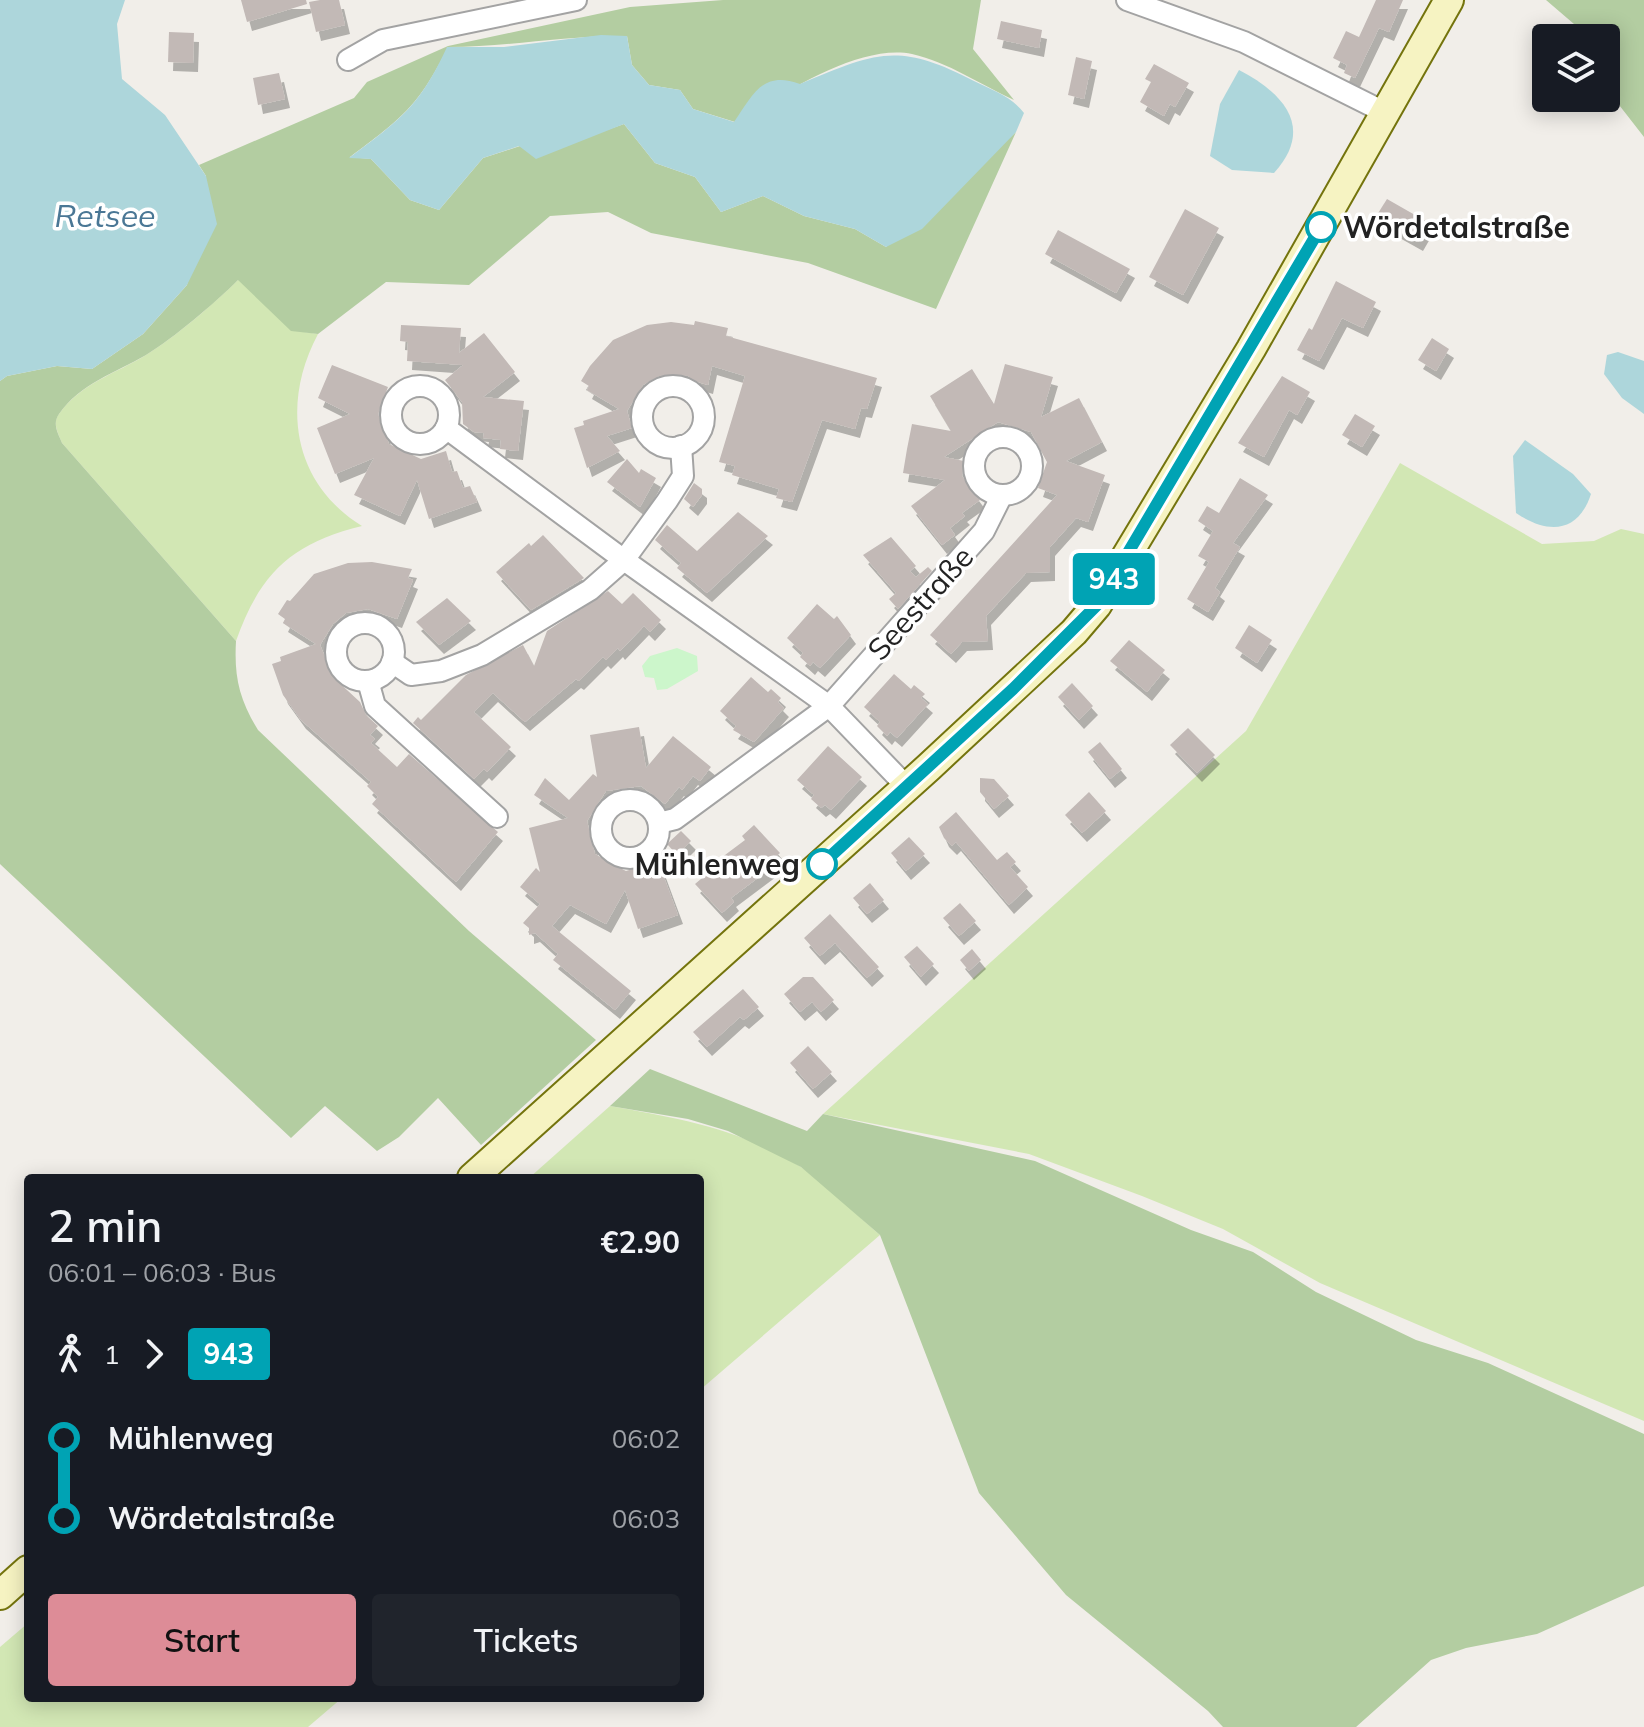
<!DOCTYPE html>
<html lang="en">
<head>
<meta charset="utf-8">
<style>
  :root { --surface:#171b24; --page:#20242c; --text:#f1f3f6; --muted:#9ea1a6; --accent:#dd8c97 }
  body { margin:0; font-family:Mulish,sans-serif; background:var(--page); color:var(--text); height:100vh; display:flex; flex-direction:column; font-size:30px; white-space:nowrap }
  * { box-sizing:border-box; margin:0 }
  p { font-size:26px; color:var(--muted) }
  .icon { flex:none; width:44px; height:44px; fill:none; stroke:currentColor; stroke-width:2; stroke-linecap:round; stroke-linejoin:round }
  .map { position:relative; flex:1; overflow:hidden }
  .details { position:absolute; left:24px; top:1174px; width:680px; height:528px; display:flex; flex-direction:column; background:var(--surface); border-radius:8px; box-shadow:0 4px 20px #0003 }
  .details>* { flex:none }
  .badge { padding:0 16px; border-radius:6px; font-size:28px; line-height:52px }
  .buttons { position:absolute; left:1532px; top:24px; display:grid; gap:16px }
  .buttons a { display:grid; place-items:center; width:88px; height:88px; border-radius:8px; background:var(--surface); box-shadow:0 4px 20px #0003; font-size:40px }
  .map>.badge { position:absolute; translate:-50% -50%; box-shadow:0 0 0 4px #fff }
  .legs { display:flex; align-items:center; gap:12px; height:88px; padding:0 24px; font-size:26px }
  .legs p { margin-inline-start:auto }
  .headline { display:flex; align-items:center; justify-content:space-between; height:136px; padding:0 24px }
  h1 { font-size:44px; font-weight:600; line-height:60px }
  .action { display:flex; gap:16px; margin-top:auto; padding:16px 24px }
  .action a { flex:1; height:92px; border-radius:8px; background:var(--accent); color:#111; font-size:32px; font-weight:600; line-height:92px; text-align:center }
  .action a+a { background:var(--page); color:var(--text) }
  ul { padding:0 24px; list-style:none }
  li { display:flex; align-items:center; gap:28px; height:80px; font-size:30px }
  li i { display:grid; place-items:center; width:12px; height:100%; margin:0 10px; background:currentColor }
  li i::after { content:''; width:20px; height:20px; margin:-10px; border:6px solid; border-radius:50%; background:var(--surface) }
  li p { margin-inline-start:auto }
  li:first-child i { background:linear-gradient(#0000 50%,currentColor 0) }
  li:last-child i { background:linear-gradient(currentColor 50%,#0000 0) }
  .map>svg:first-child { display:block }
  .grass { fill:#d2e7b4 }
  .forest { fill:#b3cda1 }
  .park { fill:#ccf6cb }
  .water { fill:#add6db }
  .building { fill:#c2b9b6; filter:url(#shadow) }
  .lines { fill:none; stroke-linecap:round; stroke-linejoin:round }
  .street-casing { stroke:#a3a3a3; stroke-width:24 }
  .secondary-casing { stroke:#74740d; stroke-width:32 }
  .street { stroke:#fff; stroke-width:20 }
  .secondary { stroke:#f6f3c2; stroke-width:28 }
  .line-1-casing { stroke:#fff; stroke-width:18 }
  .line-1 { stroke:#00a3b4; stroke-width:12 }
  .stop-1-dot { fill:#fff; stroke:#00a3b4; stroke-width:4 }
  .labels { text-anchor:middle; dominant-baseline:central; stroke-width:7; stroke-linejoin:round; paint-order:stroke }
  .stop-label { font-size:30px; font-weight:bold; fill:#222; stroke:#fff; text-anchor:start }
  .street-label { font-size:30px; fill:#222; stroke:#fff }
  .water-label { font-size:32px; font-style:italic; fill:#4a7795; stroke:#fff }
</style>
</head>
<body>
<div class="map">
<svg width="1644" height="1727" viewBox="0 0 1644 1727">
  <defs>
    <filter id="shadow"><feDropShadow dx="5" dy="9" stdDeviation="0" flood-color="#0004"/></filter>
  </defs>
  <rect width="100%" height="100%" fill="#f1eee9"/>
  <g class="grass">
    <path d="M 239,279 L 291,330 L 318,334 C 281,403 292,483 362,526 C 292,543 260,573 236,641 L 62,443 C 58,433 52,423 59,414 C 81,383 115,374 146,355 C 174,338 215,303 239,279 Z"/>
    <polygon points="1400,463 1542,544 1594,541 1621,529 1644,534 1644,1421 1320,1283 1223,1229 1142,1196 1029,1154 823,1114 1246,731"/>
    <path d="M 610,1106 C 677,1118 742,1129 801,1167 C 829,1186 854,1213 880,1235 L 700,1390 L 700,1178 L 529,1178 Z"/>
    <polygon points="28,1623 28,1698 342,1698 308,1727 0,1727 0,1647"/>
  </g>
  <g class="forest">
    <path d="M 723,0 L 981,0 L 973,49 L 1014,100 C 981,85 948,62 912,54 C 858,43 780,96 735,122 L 693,109 L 680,90 L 649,85 L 632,65 L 627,36 C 567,35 508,47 448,47 C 419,106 401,119 350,157 L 371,159 L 410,200 L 439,210 L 483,158 L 520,146 L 584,138 L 624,124 L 655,163 L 695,177 L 721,212 L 763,196 L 804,216 L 855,229 L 886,247 L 1016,132 L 936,309 L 808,263 L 651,233 L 608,212 L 550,216 L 469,285 L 386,282 L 318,334 L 291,331 L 238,280 C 215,303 174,338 146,355 C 115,373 81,383 59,414 C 52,424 58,433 62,443 L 236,641 C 234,676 239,699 258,730 L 469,931 L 596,1040 L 481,1145 L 438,1098 L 399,1137 L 377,1151 L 325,1106 L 291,1138 L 0,864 L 0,381 L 7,376 L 57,366 L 92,369 L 143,334 L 187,285 L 206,176 L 199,165 L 354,98 L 367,82 L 448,46 L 630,7 Z"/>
    <polygon points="1546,0 1644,0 1644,137 1609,92 1606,38 1584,38 1574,24"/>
    <polygon points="650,1069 807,1131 823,1114 1035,1161 1191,1230 1253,1252 1316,1292 1416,1340 1488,1363 1644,1434 1644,1586 1537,1634 1466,1648 1431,1660 1356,1727 1223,1727 1208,1711 1066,1595 979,1493 880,1235 801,1167 728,1131 688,1119 610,1106"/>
  </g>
  <polygon class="park" points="677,648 697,656 698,671 667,689 657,690 654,678 645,677 642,666 650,656"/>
  <g class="water">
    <polygon points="0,0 125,0 117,24 122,79 165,115 206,176 217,224 187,285 143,334 92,369 57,366 7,376 0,381"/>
    <path d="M 601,35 L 627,36 L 632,65 L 649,85 L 680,90 L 693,109 L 734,122 C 753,95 762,70 800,84 C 875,53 897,41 974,81 C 992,90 1011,96 1024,113 L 1016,132 L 922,229 L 886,247 L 855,229 L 804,216 L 763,196 L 721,212 L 695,177 L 655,163 L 624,124 L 536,159 L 519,146 L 483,158 L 439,210 L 410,200 L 371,159 L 349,158 C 401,119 419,107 447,47 L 504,47 Z"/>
    <path d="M 1239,70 C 1284,93 1315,128 1274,173 L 1232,170 L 1210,156 L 1220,104 Z"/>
    <polygon points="1618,352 1644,361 1644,414 1622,398 1604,374 1607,355"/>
    <path d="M 1525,440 L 1573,474 L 1591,494 C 1578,534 1547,534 1516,513 L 1513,456 Z"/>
  </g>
  <g class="building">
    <polygon points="241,0 306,0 307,4 247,22"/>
    <polygon points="320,0 339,0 345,25 316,32 309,2"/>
    <polygon points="1376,0 1403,0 1389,32 1379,28 1355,78 1344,73 1347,65 1333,58 1346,31 1359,37"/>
    <polygon points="1001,21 1042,30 1039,48 997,39"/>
    <polygon points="169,32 194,33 193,63 168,62"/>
    <polygon points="1076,57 1092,61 1084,99 1068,95"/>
    <polygon points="1154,64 1189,83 1175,107 1170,104 1164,116 1140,102 1151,82 1145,79"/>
    <polygon points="279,73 285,99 258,105 253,78"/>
    <polygon points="1387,199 1429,223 1418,242 1375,218"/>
    <polygon points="1185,209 1219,228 1183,295 1149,277"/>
    <polygon points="1058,230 1130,269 1116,293 1045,254"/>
    <polygon points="1336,281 1376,302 1363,328 1342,318 1319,361 1297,350 1309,328 1312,330"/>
    <polygon points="695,321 728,328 726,336 877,378 867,409 861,408 855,429 822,420 792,502 776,498 779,489 732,475 735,466 719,462 745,376 712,366 708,385 688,379 689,376 671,375 659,376 643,385 627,411 632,428 607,436 620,451 587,468 574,428 584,425 583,421 619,409 587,390 589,386 581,381 590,366 613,340 647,325 671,322 694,325"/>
    <polygon points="401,325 461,328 459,353 484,333 515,372 483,397 524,401 518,451 500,449 501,440 483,438 484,433 474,432 463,424 462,402 445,380 463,365 407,361 408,342 400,341"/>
    <polygon points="1432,338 1449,349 1436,371 1418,360"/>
    <polygon points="1005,364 1053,377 1041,417 1079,398 1102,442 1066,461 1105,475 1088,522 1076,518 1050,547 1050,572 1026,573 986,616 988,641 962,642 951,654 930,635 1057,495 1038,488 1047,462 1031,432 998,422 944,457 964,461 962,476 980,500 962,513 965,516 950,528 955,535 942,545 911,506 945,480 903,473 907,449 912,424 951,431 930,396 972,369 994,404"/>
    <polygon points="332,365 388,387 378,414 389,444 421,459 446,451 452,472 457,471 463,488 470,486 477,502 429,519 417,480 400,516 354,495 374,458 335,474 317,428 350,414 318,398"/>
    <polygon points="1282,376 1310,392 1297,415 1289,410 1264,457 1238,443"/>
    <polygon points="1355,414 1375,426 1362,447 1342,435"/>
    <polygon points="627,459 639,473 641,469 656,478 640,507 607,482"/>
    <polygon points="1240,478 1268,495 1233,543 1240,547 1215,588 1220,592 1208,612 1187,599 1209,562 1198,556 1213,531 1198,521 1207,506 1219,513"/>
    <polygon points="694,483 702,489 702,495 693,507 684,499"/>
    <polygon points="738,512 768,536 707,593 677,568 681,563 655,540 667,525 697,551"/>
    <polygon points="543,535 584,578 531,610 496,572 529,543 531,546"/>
    <polygon points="891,537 916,566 910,571 916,577 928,567 932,571 898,609 889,599 896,593 863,555"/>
    <polygon points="372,562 412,569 408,578 413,580 397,619 368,609 346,613 333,624 320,645 334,678 360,702 366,715 378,726 370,735 375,739 371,743 397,767 409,754 498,832 456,882 372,804 378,797 367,786 371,782 301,720 283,695 272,664 281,661 280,657 316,644 283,623 285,619 278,614 287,600 290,601 314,574 348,563"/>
    <polygon points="608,591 622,604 633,593 661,620 650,632 644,626 620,651 618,648 606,660 603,657 579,681 576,679 525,722 493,693 474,712 511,747 487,772 484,769 474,779 413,723 418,717 421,720 466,675 523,645 534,666 547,631"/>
    <polygon points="447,598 471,621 439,645 416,622"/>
    <polygon points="817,604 834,619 837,616 851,635 820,668 813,662 810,666 800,657 803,653 787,638"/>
    <polygon points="1249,625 1272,640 1257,663 1235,648"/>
    <polygon points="1129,640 1165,670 1147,692 1110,661"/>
    <polygon points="894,674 911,689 914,685 925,694 921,698 928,704 897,738 890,732 887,736 877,726 880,722 864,707"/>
    <polygon points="751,677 768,692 771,689 781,698 778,702 784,708 754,742 733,730 736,726 720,711"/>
    <polygon points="1072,683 1093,706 1079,720 1058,697"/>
    <polygon points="639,727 646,768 673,736 711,767 700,781 693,776 682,790 679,787 665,804 641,786 606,791 587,821 595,854 614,865 626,871 658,861 678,915 638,929 625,890 606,924 570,905 552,926 631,991 615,1010 553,960 558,954 535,933 529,935 529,928 523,923 540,904 520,887 536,868 540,872 529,828 568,818 534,795 545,778 569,800 593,774 597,777 590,735"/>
    <polygon points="1188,728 1215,755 1197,773 1170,745"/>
    <polygon points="1100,742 1122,769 1110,779 1088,752"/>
    <polygon points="828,746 862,777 831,810 825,805 821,808 811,799 814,795 797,780"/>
    <polygon points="980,778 994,779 1009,796 994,809 980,792"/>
    <polygon points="1089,792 1106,811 1082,833 1065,815"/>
    <polygon points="956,812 997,860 1007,852 1016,862 1010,867 1028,887 1009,905 956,842 952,846 944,838 939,827"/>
    <polygon points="754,825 780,853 768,864 771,868 731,898 734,902 722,913 695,884 708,873 705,870 745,840 742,836"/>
    <polygon points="681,831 691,841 677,855 667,844"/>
    <polygon points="909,837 925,854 906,871 891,853"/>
    <polygon points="870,883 884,900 867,914 853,898"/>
    <polygon points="960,903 976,921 959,936 943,918"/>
    <polygon points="830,914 879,967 867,978 835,943 820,956 804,938"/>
    <polygon points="917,946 934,964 921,977 904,957"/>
    <polygon points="972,949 981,960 969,971 960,960"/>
    <polygon points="803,977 813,977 834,1000 821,1012 812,1002 800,1012 784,994"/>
    <polygon points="743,989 759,1007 744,1020 740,1017 707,1047 693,1032"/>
    <polygon points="808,1046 832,1072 813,1089 790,1063"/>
  </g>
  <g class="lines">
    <g class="street-casing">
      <g id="street">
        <polyline points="1127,0 1244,42 1384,112"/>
        <polyline points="348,60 383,40 576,0"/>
        <circle cx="673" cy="417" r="31"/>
        <circle cx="420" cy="415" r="29"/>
        <polyline points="446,428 624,560 829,706 907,787"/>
        <circle cx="1003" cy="466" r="29"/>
        <circle cx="365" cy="652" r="29"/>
        <polyline points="392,662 411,675 441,671 482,655 590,590 624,560 667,501 683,476 681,446"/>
        <polyline points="368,681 375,706 497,817"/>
        <circle cx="630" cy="829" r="29"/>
        <polyline points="659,823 675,819 829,706 984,531 1002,495"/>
      </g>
    </g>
    <g class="secondary-casing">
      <g id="secondary">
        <polyline points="472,1178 929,767 1074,632 1097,605 1251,349 1449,0"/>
        <polyline points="0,1595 28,1570"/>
      </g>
    </g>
    <use href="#street" class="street"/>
    <use href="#secondary" class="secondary"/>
  </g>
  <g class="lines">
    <g class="line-1-casing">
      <polyline id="line-1" points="822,864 1013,689 1097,605 1321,227"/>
    </g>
    <use href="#line-1" class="line-1"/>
  </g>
  <g class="stop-1-dot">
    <circle cx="1321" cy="227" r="14"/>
    <circle cx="822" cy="864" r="14"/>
  </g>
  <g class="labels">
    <g class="stop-label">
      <text x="1343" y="227">Wördetalstraße</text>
      <text x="800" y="864" text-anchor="end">Mühlenweg</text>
    </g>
    <g class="street-label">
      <text transform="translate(920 603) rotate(-48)">Seestraße</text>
    </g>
    <g class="water-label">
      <text x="105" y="215">Retsee</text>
    </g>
  </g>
</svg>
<div class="buttons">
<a><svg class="icon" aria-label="layers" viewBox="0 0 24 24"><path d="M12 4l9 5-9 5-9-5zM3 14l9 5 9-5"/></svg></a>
</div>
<b class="badge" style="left:1114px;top:579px;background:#00a3b4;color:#fff">943</b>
<section class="details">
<div class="headline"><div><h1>2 min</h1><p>06:01 – 06:03 · Bus</p></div><b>€2.90</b></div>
<div class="legs"><svg class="icon" aria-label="walk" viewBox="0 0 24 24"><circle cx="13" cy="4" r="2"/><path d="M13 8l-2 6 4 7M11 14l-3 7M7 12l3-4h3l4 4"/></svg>1<svg class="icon" aria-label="forward" viewBox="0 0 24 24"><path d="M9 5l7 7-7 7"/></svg><b class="badge" style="background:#00a3b4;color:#fff">943</b></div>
<ul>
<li><i style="color:#00a3b4"></i><b>Mühlenweg</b><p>06:02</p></li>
<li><i style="color:#00a3b4"></i><b>Wördetalstraße</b><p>06:03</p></li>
</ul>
<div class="action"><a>Start</a><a>Tickets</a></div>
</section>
</div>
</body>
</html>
